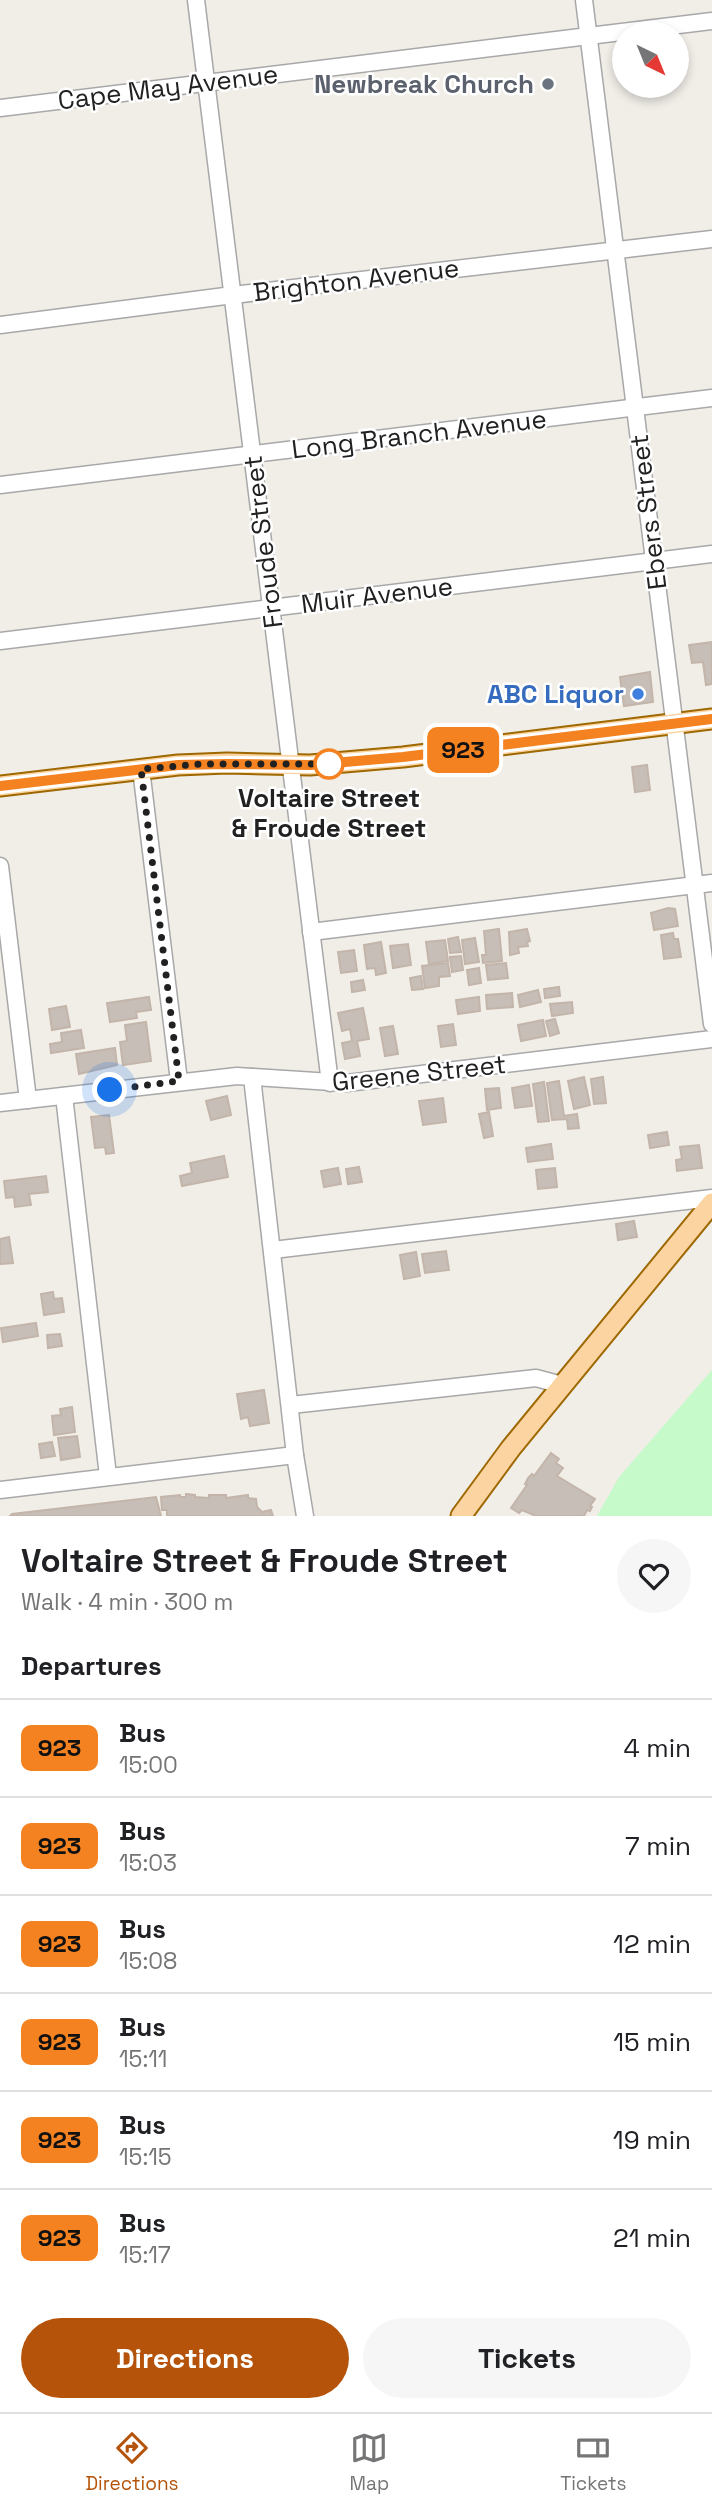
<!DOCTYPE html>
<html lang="en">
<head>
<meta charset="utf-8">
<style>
  :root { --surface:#fff; --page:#f6f6f6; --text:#202124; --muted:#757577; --line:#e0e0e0; --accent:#b45309 }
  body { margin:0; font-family:"Space Grotesk",sans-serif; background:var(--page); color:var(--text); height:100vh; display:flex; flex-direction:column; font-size:26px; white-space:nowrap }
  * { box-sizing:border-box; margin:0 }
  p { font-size:23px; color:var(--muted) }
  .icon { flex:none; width:38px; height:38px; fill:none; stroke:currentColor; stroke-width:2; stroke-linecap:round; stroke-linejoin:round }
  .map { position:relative; height:1516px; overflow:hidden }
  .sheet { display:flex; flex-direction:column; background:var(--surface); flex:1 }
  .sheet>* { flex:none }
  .badge { padding:0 14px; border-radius:10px; font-size:24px; line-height:46px }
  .needle { width:46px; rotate:137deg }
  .fabs { position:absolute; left:612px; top:21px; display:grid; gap:14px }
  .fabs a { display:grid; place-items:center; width:77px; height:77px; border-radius:50%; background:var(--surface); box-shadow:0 4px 10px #0003; font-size:35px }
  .you { position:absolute; width:35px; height:35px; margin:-18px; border:5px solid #fff; border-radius:50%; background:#1a73e8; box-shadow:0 0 0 10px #1a73e833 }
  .map>.badge { position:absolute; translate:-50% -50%; box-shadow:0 0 0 4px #fff }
  h2 { padding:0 21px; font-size:26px; line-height:63px }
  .round { display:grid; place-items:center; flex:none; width:74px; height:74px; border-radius:37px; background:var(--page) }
  .headline { display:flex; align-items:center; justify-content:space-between; height:119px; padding:0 21px }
  h1 { font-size:33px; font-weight:700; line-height:52px }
  .cta { display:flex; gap:14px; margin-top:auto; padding:14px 21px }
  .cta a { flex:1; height:80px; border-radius:42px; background:var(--accent); color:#fff; font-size:28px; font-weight:700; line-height:80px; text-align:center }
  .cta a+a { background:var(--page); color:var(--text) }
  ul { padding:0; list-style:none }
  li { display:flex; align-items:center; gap:21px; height:98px; padding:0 21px; border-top:2px solid var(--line) }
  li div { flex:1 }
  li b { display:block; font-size:26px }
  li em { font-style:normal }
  li .badge { min-width:77px; font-weight:700; text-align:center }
  .menu { display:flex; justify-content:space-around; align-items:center; height:98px; border-top:2px solid var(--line); background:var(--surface); font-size:19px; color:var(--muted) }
  .menu a { display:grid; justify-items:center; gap:4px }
  .menu .current { color:var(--accent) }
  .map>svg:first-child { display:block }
  .park { fill:#c6faca }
  .building { fill:#c6beb7; stroke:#c3b5aa; stroke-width:2 }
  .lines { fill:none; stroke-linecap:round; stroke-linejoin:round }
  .minor-casing { stroke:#a8a8a8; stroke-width:19 }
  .major-casing { stroke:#9e6800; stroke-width:23 }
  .minor { stroke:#fff; stroke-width:16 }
  .major { stroke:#fcd4a2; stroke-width:19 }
  .line-casing { stroke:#fff; stroke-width:16 }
  .line { stroke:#f58220; stroke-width:10 }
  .walk { stroke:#212121; stroke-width:7; stroke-dasharray:0 12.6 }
  .worship-dot { fill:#6b7280; stroke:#fff; stroke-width:2.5 }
  .shop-dot { fill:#3f7fe0; stroke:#fff; stroke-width:2.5 }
  .stop-dot { fill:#fff; stroke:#f58220; stroke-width:3.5 }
  .labels { text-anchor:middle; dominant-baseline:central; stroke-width:5; stroke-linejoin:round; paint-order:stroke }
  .worship-label { font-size:26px; font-weight:bold; fill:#5b616d; stroke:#fff; text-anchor:end }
  .street-label { font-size:26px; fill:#212121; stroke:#fff }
  .shop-label { font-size:26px; font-weight:bold; fill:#366cbe; stroke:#fff; text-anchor:end }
  .stop-label { font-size:26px; font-weight:bold; fill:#212121; stroke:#fff }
</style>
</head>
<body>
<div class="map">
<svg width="712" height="1516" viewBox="0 0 712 1516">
  <rect width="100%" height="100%" fill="#f1eee8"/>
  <polygon class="park" points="712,1370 712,1516 597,1516 619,1477"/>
  <g class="building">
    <polygon points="712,642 712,684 706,685 703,662 692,663 689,645"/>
    <polygon points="650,672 653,702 624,706 620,677"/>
    <polygon points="647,765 650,790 635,792 632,767"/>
    <polygon points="668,908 675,909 678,926 654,930 651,913"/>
    <polygon points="499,929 502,961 483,963 482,955 486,955 484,931"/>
    <polygon points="527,929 530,941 527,942 528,946 518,947 519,953 510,955 509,932"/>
    <polygon points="673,933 674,939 678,939 681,957 664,959 661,935"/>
    <polygon points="458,937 461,952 450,953 448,939"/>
    <polygon points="475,938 479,962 465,964 462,940"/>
    <polygon points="445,940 448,961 429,964 426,942"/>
    <polygon points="381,942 386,973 376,975 375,968 367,969 364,945"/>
    <polygon points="408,944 411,965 393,968 390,946"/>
    <polygon points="354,950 357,971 341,973 338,952"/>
    <polygon points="461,956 463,970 452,972 450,957"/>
    <polygon points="448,963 450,976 439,977 439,986 425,988 422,966"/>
    <polygon points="506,963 508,978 488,980 486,965"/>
    <polygon points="479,968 481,983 469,985 467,970"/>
    <polygon points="421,976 423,989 412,990 410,978"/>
    <polygon points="363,980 365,990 352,992 351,982"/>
    <polygon points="559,987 560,996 545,998 544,989"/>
    <polygon points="538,990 541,1002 520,1007 518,995"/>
    <polygon points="512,993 513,1007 487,1009 486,995"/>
    <polygon points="149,997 151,1010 136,1012 137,1018 110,1022 107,1003"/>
    <polygon points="479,997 480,1011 458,1014 456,1000"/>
    <polygon points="572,1002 573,1013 552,1016 550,1004"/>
    <polygon points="66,1006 70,1027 52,1030 49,1009"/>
    <polygon points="363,1008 369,1039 357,1041 360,1056 345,1059 342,1043 352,1041 350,1029 342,1031 338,1013"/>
    <polygon points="555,1019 559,1033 550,1036 546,1021"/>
    <polygon points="543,1020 546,1036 521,1041 518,1025"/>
    <polygon points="146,1022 151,1061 123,1065 120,1042 127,1041 125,1025"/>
    <polygon points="453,1024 456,1045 441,1047 438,1026"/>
    <polygon points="393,1026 398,1054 385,1056 380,1028"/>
    <polygon points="81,1030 84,1048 51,1053 50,1044 62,1042 61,1033"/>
    <polygon points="115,1048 117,1065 79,1074 76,1054"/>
    <polygon points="584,1077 590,1105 574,1109 568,1081"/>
    <polygon points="603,1077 606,1103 594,1104 591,1079"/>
    <polygon points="559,1081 564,1116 577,1114 579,1128 568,1129 567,1119 552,1120 547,1083"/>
    <polygon points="544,1082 549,1121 538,1122 533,1084"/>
    <polygon points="529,1085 532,1106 515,1108 512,1088"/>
    <polygon points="499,1088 501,1108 487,1110 485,1089"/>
    <polygon points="227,1096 231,1115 211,1120 206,1101"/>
    <polygon points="443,1098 446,1122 423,1125 419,1101"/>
    <polygon points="489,1112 493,1136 484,1138 479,1114"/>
    <polygon points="109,1115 114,1153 106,1154 105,1147 95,1148 91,1117"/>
    <polygon points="667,1132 669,1145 650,1148 648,1135"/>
    <polygon points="551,1144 553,1159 528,1162 526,1148"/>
    <polygon points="699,1145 702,1168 677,1171 676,1160 682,1159 680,1147"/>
    <polygon points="224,1156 228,1177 182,1186 180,1176 192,1173 190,1163"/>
    <polygon points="359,1167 362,1182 348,1184 346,1169"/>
    <polygon points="338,1168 341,1184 324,1187 321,1171"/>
    <polygon points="555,1168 557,1187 538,1189 536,1170"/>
    <polygon points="46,1176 48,1192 29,1194 31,1205 15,1207 14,1197 6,1198 4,1181"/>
    <polygon points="634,1221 637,1237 618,1240 616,1224"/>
    <polygon points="9,1237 13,1263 0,1264 0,1239"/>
    <polygon points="446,1251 449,1270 425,1273 422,1254"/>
    <polygon points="416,1252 420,1276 404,1279 400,1255"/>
    <polygon points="53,1292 54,1299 62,1298 64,1312 44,1315 41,1294"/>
    <polygon points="36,1323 38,1336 3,1342 1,1328"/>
    <polygon points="60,1334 62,1346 48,1348 47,1335"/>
    <polygon points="264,1390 269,1423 250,1426 248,1417 241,1419 237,1394"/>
    <polygon points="72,1407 75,1432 54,1435 52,1416 61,1415 60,1409"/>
    <polygon points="77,1436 80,1457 61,1460 58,1438"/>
    <polygon points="52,1442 55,1456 41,1458 39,1444"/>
    <polygon points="551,1453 559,1459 556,1463 563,1468 557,1476 595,1499 590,1506 592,1507 590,1511 587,1510 584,1516 536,1516 522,1510 519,1513 511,1508 527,1485 525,1484 528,1478 532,1474 534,1476"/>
    <polygon points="186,1494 195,1495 195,1497 209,1498 209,1495 226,1495 226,1498 248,1495 248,1498 256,1499 257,1507 262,1512 271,1510 273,1516 167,1516 167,1510 162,1510 161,1497 180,1495 180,1497 186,1497"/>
    <polygon points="156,1497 161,1516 10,1516 12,1514"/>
  </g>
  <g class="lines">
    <g class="minor-casing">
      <g id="minor">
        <polyline points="196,0 330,1083"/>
        <polyline points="584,0 712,1024"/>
        <polyline points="0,108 712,21"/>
        <polyline points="0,325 233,295 712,239"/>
        <polyline points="0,485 712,398"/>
        <polyline points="0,641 712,554"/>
        <polyline points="141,769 179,1081"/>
        <polyline points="0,866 28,1100"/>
        <polyline points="311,932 712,883"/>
        <polyline points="252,1077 295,1455 305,1516"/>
        <polyline points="64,1096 108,1476"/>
        <polyline points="0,1103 237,1076 347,1083 712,1039"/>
        <polyline points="273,1250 712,1198"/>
        <polyline points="291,1405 536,1378 562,1385"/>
        <polyline points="0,1490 295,1455"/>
      </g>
    </g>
    <g class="major-casing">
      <g id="major">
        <polyline points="0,786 178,765 227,763 310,765 403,757 712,719"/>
        <polyline points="461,1516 511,1448 712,1203"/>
      </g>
    </g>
    <use href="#minor" class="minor"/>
    <use href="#major" class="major"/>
  </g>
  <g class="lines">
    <g class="line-casing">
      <polyline id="line" points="0,786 178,765 227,764 310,765 403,757 712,719"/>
    </g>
    <use href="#line" class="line"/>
    <polyline class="walk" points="110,1090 179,1081 141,769 202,764 329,764"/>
  </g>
  <circle class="worship-dot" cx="548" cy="84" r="7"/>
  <circle class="shop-dot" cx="638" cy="694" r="7"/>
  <circle class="stop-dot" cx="329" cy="764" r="14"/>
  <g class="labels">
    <g class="worship-label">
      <text x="534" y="84">Newbreak Church</text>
    </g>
    <g class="street-label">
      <text transform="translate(168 87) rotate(-7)">Cape May Avenue</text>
      <text transform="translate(356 280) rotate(-7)">Brighton Avenue</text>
      <text transform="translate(419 434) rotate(-7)">Long Branch Avenue</text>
      <text transform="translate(648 512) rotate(-97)">Ebers Street</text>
      <text transform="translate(263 542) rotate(-97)">Froude Street</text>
      <text transform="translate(377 595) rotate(-7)">Muir Avenue</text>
      <text transform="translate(419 1073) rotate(-6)">Greene Street</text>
    </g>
    <g class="shop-label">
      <text x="624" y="694">ABC Liquor</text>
    </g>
    <g class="stop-label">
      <text x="329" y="798">Voltaire Street<tspan x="329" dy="30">&amp; Froude Street</tspan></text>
    </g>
  </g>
</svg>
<div class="fabs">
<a><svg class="needle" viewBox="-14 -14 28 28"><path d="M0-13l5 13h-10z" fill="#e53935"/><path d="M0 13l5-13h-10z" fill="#757577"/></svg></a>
</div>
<div class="you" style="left:110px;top:1090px"></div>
<b class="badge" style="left:463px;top:750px;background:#f58220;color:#111">923</b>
</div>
<section class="sheet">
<div class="headline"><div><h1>Voltaire Street &amp; Froude Street</h1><p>Walk · 4 min · 300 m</p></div><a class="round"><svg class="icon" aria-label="heart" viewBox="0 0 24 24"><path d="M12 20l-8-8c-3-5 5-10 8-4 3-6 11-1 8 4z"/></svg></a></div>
<h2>Departures</h2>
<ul>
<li><span class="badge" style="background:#f58220;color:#111">923</span><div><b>Bus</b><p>15:00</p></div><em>4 min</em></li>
<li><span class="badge" style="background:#f58220;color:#111">923</span><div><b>Bus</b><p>15:03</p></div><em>7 min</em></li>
<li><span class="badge" style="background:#f58220;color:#111">923</span><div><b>Bus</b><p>15:08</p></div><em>12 min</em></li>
<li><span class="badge" style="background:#f58220;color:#111">923</span><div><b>Bus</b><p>15:11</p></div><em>15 min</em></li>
<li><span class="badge" style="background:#f58220;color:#111">923</span><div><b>Bus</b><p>15:15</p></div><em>19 min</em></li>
<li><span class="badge" style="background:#f58220;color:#111">923</span><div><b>Bus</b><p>15:17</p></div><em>21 min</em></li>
</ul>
<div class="cta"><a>Directions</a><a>Tickets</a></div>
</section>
<nav class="menu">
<a class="current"><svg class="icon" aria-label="directions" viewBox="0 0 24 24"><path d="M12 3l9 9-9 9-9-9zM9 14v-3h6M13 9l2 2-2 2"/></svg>Directions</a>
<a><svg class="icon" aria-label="map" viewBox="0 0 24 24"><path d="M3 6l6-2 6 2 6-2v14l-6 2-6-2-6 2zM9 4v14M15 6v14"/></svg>Map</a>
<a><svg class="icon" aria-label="tickets" viewBox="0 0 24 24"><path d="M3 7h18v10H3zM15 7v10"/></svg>Tickets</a>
</nav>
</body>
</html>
